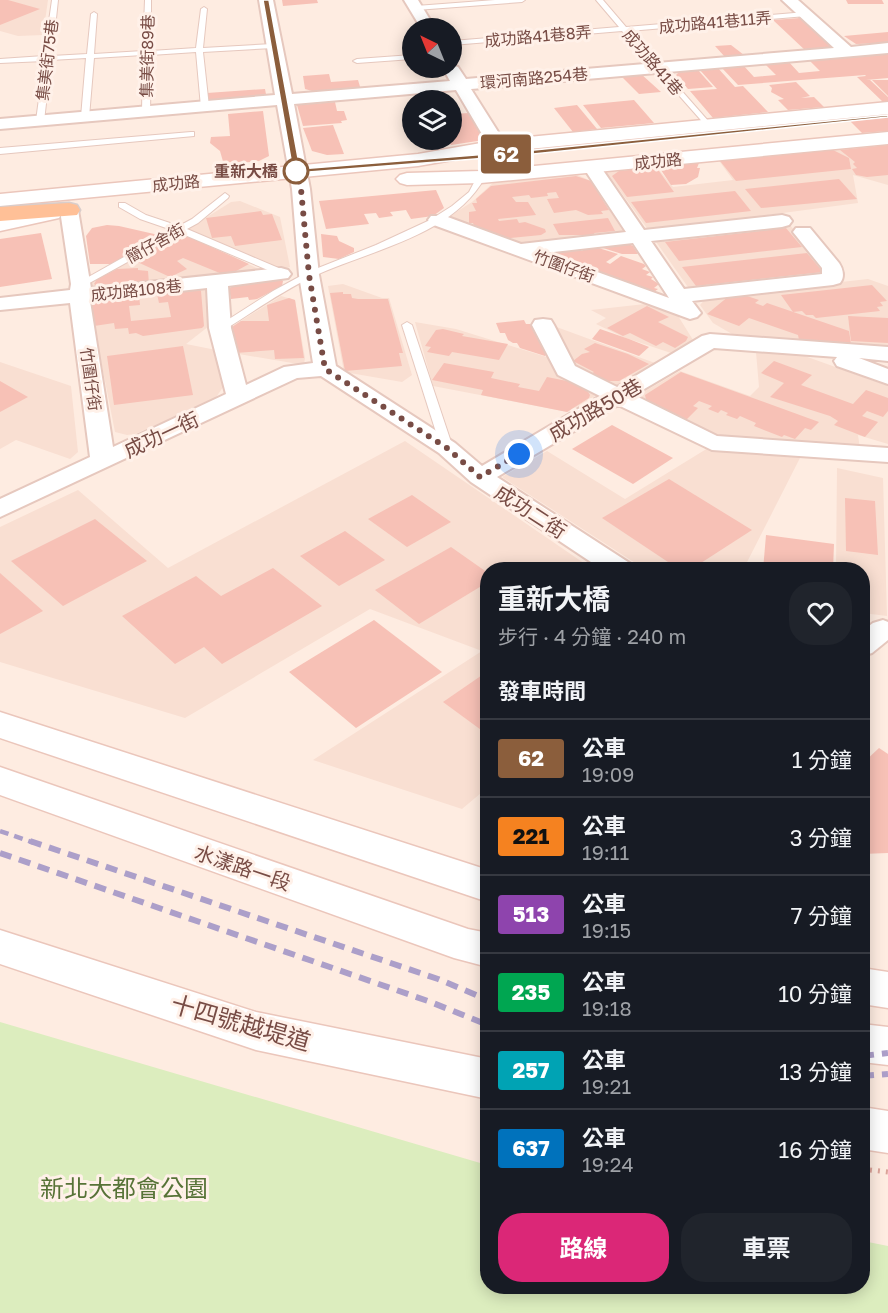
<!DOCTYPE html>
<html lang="zh-TW">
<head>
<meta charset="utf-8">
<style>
  :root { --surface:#171b24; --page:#20242c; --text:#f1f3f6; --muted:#9ea1a6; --line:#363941; --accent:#db2777 }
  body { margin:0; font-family:"Golos Text","Noto Sans TC",sans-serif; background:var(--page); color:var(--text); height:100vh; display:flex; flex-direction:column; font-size:22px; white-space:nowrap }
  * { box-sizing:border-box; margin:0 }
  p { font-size:20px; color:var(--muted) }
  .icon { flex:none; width:33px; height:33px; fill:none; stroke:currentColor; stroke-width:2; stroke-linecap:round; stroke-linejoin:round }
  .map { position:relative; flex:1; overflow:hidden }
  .panel { position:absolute; left:480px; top:562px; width:390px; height:732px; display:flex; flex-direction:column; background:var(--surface); border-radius:24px; box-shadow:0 3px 15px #0003 }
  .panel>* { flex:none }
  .badge { padding:0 12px; border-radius:4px; font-size:21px; line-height:39px }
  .needle { width:39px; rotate:317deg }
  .tools { position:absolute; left:402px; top:18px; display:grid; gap:12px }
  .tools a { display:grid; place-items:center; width:60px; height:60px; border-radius:50%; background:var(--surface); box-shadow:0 3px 15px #0003; font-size:30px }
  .you { position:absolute; width:30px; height:30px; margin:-15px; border:4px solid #fff; border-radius:50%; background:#1a73e8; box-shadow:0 0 0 9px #1a73e833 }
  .map>.badge { position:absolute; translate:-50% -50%; box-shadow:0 0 0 3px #fff }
  h2 { padding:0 18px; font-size:22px; line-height:54px }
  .round { display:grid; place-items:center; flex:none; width:63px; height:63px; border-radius:24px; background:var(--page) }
  .overview { display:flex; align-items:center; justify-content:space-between; height:102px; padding:0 18px }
  h1 { font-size:28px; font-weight:700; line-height:45px }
  .primary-button { display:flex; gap:12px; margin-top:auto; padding:12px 18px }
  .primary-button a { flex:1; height:69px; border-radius:24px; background:var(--accent); color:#fff; font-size:24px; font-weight:700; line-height:69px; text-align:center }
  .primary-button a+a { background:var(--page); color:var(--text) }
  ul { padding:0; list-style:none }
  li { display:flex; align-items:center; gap:18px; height:78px; padding:0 18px; border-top:2px solid var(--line) }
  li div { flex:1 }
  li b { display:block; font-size:22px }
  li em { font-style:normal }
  li .badge { min-width:66px; font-weight:700; text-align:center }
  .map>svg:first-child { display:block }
  .residential { fill:#f9dfd2 }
  .green { fill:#dcedbe }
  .building { fill:#f7c1b6 }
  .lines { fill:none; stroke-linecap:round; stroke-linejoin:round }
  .lane-casing { stroke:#e6c8be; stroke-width:2 }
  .street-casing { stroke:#e6c8be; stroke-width:4 }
  .secondary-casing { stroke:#ebc6bb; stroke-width:3 }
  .primary-casing { stroke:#d9cdcb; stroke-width:3 }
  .path { stroke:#dba399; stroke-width:5; stroke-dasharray:2 6; stroke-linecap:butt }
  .lane { fill:#fff; fill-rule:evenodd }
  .street { fill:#fff; fill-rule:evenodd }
  .secondary { fill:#fff; fill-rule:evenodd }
  .primary { fill:#ffc097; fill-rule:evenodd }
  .rail-far1 { stroke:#ac9fc9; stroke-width:4.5; stroke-dasharray:9 6; stroke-linecap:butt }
  .rail { stroke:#ac9fc9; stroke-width:6; stroke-dasharray:12 8; stroke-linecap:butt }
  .line { fill:#8b5e3c; stroke:#fff; stroke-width:1.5 }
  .walk { stroke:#784c45; stroke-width:6; stroke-dasharray:0 10.8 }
  .stop-dot { fill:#fff; stroke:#8b5e3c; stroke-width:3 }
  .labels { text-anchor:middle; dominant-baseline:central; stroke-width:6; stroke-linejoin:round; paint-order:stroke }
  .far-street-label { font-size:16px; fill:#784c45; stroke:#fff1e9 }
  .far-stop-label { font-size:16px; font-weight:bold; fill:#784c45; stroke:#fff1e9; text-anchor:end }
  .street-label { font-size:20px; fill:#784c45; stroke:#fff1e9 }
  .near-street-label { font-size:24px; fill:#784c45; stroke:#fff1e9 }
  .near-park-label { font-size:24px; fill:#577337; stroke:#fff1e9 }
</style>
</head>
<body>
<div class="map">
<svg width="888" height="1313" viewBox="0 0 888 1313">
  <rect width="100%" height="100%" fill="#feece1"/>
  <g class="residential">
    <polygon points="0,0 48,0 43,35 18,36 0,31"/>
    <polygon points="888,142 888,185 853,175 858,203 649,231 605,170 655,165 673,187 733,180 717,158"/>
    <polygon points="573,173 591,181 623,231 617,234 515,245 451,219 450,216 472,202 494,182"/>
    <polygon points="240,201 280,217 290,267 281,270 188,229 231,202"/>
    <polygon points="789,224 825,267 826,274 690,290 654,239"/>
    <polygon points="185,234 263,271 83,291 82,287 176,235"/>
    <polygon points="868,279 888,286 888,347 732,334 713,323 700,305 707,297"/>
    <polygon points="343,284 382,298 389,298 412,375 402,382 344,372 328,286"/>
    <polygon points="210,287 209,326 186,344 216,350 226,383 214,400 135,434 127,435 115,432 89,300"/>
    <polygon points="281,296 295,300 305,358 304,365 233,353 231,327"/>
    <polygon points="654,303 675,311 693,340 671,353 623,337 596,324 606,318 591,310"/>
    <polygon points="415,322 456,329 553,359 594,393 595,396 568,412 433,386"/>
    <polygon points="551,325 655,363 613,388 572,367"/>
    <polygon points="756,352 802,355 888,386 888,444 858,435 860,449 718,438 633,398 680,371 750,396 759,387"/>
    <polygon points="0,362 71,386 78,452 70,459 16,440 0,449"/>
    <polygon points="405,441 594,570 488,570 487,788 462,809 313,760 482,651 370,609 185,718 0,662 0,527 78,490 168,568"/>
    <polygon points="708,448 801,456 743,570 646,570 502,477 547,451 625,499"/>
    <polygon points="837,468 883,478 887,616 863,613 862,570 836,570"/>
  </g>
  <polygon class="green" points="0,1022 487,1165 488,1287 862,1287 863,1241 888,1246 888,1313 0,1313"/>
  <g class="building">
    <polygon points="0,0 8,0 40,9 0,25"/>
    <polygon points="282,0 317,0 318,3 283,6"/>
    <polygon points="846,0 882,0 884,4 848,4"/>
    <polygon points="800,18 835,49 807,52 773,20"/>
    <polygon points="888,32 888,43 856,44 844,36"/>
    <polygon points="731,45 744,55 725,57 715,46"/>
    <polygon points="888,52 888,78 866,80 870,80 888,97 888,101 883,102 857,77 866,76 865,75 738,85 721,67 743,65 754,77 776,75 764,63 788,61 799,73 820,71 808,59"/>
    <polygon points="717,67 735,87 743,86 768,112 713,118 690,91 717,89 699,69"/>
    <polygon points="697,69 713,87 688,89 676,75 680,71"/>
    <polygon points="329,74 331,82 358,80 361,90 319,93 305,89 303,76"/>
    <polygon points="641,74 661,92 639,94 622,77"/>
    <polygon points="872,80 888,80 888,96"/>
    <polygon points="796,82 810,96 801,98 814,97 824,107 788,110 778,100 784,99 771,92 772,88 769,85"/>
    <polygon points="265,89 267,100 208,104 207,93"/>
    <polygon points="634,100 654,123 601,128 583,105"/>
    <polygon points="335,102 337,111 344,111 347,120 341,121 342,123 303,126 297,105"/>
    <polygon points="577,105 597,129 573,132 554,108"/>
    <polygon points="263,111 269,156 259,161 224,165 220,151 210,143 211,137 230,136 228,114"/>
    <polygon points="469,113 484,140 451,145 448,140 452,140 452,114"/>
    <polygon points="888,113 888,131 862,133 846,117"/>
    <polygon points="333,125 344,154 327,155 312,151 303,128"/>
    <polygon points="888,145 888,175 867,177 856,175 852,169 857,168 853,164 855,162 840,150"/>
    <polygon points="833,150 849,158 851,169 736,181 720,161"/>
    <polygon points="699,163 697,168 700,168 698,177 686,184 671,185 659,167"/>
    <polygon points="656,167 674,192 627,197 612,176 619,171"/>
    <polygon points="576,176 591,181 609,210 601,211 603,214 588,215 576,210 554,213 547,199 559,198 556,192 547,193 548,196 531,198 529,195 512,197 516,202 528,202 536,215 498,219 499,221 517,219 519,223 525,222 545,229 546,232 541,235 501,239 476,230 473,223 469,223 469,212 476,211 472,203 477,203 476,199 491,186"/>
    <polygon points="839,179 857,199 761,208 745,189"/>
    <polygon points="436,190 444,208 433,216 411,219 406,210 390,212 393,216 379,218 376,213 364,214 369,224 326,229 319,201"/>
    <polygon points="735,191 751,211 646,223 631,202"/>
    <polygon points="261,211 263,215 272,214 282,240 235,246 231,236 212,238 206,218"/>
    <polygon points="608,218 615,231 594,233 595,235 559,235 553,224"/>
    <polygon points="107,225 119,226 163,236 111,264 90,264 86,236 92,228"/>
    <polygon points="786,228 802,247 679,261 665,242"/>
    <polygon points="41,233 52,279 0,287 0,239"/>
    <polygon points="321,234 337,236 339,241 354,248 354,252 339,259 323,257"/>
    <polygon points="185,235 249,264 227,276 183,258 177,261 187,269 170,277 133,260 177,236"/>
    <polygon points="627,243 633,246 638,254 622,254 603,248 602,244"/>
    <polygon points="592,246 618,254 606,262 610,264 621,256 644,264 646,266 642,269 650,272 646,275 653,277 651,279 659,284 654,288 658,289 651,294 547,257 557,250 562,252 572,248 581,251"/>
    <polygon points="807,253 823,272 696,286 682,267"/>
    <polygon points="138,268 138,270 148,271 149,284 100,288 94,284 97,279 117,269"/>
    <polygon points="278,278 283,281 282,286 257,299 249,300 248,297 231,299 229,289 232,286"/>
    <polygon points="872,285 887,301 880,302 883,306 877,307 880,311 816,318 813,315 806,315 802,311 793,312 781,295"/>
    <polygon points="199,289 201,291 204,326 202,328 143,336 136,333 129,334 128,328 115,329 114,323 94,326 92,305 95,301 139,295 140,305 129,306 131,321 171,317 168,302 159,303 157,294"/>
    <polygon points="343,292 343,294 351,294 352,298 358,299 388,299 403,353 399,353 402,366 345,371 330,293"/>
    <polygon points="741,294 759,300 755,303 763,306 767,303 849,331 851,344 799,340 798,335 749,318 739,326 707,314 729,296"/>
    <polygon points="289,298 295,300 304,358 275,359 274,350 235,353 232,327 241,321 269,321 267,305"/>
    <polygon points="647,306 669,317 658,322 688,337 686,341 675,348 663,342 656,346 630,333 623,336 607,328"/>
    <polygon points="848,316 888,318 888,343 851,341"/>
    <polygon points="524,320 526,324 530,324 534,332 538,332 549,352 545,356 520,348 517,343 513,343 508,340 505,333 500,333 496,323"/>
    <polygon points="443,329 464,334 462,336 508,344 499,360 452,352 449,356 427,352 431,347 425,346 436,330"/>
    <polygon points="600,329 629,339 649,347 639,356 592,339"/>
    <polygon points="595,343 628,354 649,364 619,381 602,381 591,374 594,372 573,361 582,354 590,352 584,349"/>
    <polygon points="183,346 193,395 114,405 107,356"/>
    <polygon points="774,361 812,375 801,385 853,404 866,390 888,398 888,411 883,417 867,411 862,416 878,422 865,437 834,425 838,421 830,416 770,397 784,383 761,373"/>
    <polygon points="444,363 494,372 491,378 520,384 518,387 539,391 547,377 572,382 587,390 590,395 589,398 567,412 481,395 483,390 432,380"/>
    <polygon points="681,372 819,422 811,430 805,428 795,439 784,435 782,437 754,426 756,423 740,416 737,419 726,415 728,413 721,410 718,413 708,409 712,406 699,401 693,406 698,408 687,419 683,420 647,404 645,395"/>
    <polygon points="0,381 28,397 0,412"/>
    <polygon points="612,425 673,458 633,484 572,449"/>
    <polygon points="669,479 752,530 690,570 680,570 602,518"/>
    <polygon points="412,495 451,522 407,547 368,519"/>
    <polygon points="845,498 875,501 878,555 846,551"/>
    <polygon points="95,519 147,561 63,606 11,561"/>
    <polygon points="345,531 385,560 339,586 300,556"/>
    <polygon points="766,535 834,544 833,570 763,570"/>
    <polygon points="451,547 488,573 488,582 419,624 375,590"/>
    <polygon points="273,568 322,606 222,664 204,647 175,664 122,616 196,576 221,596"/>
    <polygon points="0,573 43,611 0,634"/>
    <polygon points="374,620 442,672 356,728 289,672"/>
    <polygon points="488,671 488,735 443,702"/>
    <polygon points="879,748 888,754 888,853 862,854 862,764"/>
  </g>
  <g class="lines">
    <g class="lane-casing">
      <g id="lane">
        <polygon points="52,0 58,0 52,56 87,54 91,14 94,12 97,14 94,54 143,51 145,0 151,0 151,51 196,48 201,9 204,7 207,9 203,48 273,44 277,46 273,48 203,52 209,107 205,109 201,107 196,52 151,55 150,112 146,114 142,112 143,55 94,58 89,117 85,119 81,117 86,58 51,60 44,121 40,123 36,121 44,61 0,63 0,59 44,56"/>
        <polygon points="495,0 525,0 522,2 416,10 413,8 416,6"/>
        <polygon points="596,0 603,0 626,27 806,12 809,14 806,16 629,31 710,123 710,127 707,127 622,31 452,45 452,41 619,27"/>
        <polygon points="412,55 412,59 357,63 353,61 357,59"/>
        <polygon points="191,132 194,132 194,136 0,154 0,148"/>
        <path d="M 478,175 L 485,177 C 454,235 371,250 314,276 C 282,291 253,312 224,330 L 220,331 L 215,328 L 273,291 L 308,272 L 376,245 L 430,220 L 452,206 L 469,192 Z"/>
        <polygon points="225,193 229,196 228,198 198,223 187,229 288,272 288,276 282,276 180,233 84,286 76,284 172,230 140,219 119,207 119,203 125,203 146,215 179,226 192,219"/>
        <polygon points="407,322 412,325 453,448 451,450 447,451 441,448 402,325"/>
      </g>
    </g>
    <g class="street-casing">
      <g id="street">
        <path d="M 259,0 L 273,0 L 292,94 L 450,81 L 444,70 L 452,65 L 458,67 L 466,79 L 834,48 L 782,0 L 798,0 L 851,47 L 888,43 L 888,53 L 471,89 L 507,146 L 504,150 L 492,150 L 489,146 L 456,90 L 294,104 L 310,189 L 319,275 L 336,366 L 455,443 L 482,466 L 600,396 L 558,375 L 532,325 L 535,320 L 543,319 L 551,320 L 554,325 L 575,366 L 617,387 L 702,336 L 710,334 L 888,347 L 888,361 L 859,358 L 888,369 L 888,384 L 837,366 L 834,361 L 837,357 L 714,348 L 634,395 L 717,436 L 888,448 L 888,462 L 712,450 L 618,405 L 497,477 L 631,564 L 635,570 L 603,570 L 471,482 L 439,453 L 321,376 L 297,378 L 0,517 L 0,499 L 90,457 L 70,303 L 0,310 L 0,298 L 70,290 L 71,284 L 60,210 L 62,206 L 76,206 L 78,210 L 91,288 L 281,268 L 288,270 L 291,274 L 288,278 L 228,286 L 231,328 L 246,385 L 284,367 L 313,363 L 299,275 L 292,189 L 277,105 L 0,129 L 0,119 L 275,95 ZM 207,288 L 209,328 L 226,394 L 113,447 L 90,301 Z"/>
        <polygon points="404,0 418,0 435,28 421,28"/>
        <path d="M 592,162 L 598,163 L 644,230 L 782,215 L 789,217 L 792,221 L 789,225 L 782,227 L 651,241 L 684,289 L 822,274 L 822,268 L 793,232 L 796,228 L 810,228 L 839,263 C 843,269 845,277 840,283 L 833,285 L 692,301 L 701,313 L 697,317 L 690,319 L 431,224 L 428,220 L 431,216 L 445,216 L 521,244 L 626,232 L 583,167 L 586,163 ZM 633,243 L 669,298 L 545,253 Z"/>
        <polygon points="883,620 888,622 888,640 872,653 862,656 862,631 873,623"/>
      </g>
    </g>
    <g class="secondary-casing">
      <g id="secondary">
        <polygon points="888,102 888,114 498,152 418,166 0,206 0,194 418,154 498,140"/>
        <polygon points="888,132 888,144 481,183 407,185 400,183 396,179 400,175 407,173 481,171"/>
        <polygon points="51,206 59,208 62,213 59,218 0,231 0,217"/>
        <polygon points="0,712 488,870 488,902 0,738"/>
        <polygon points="0,767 468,929 488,933 488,967 454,958 0,795"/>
        <polygon points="0,930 256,1012 488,1059 488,1099 256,1050 0,964"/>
        <polygon points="862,968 888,972 888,1008 862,1004"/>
        <polygon points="862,1024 888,1027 888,1065 862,1062"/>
        <polygon points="862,1107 888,1111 888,1153 862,1149"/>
      </g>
    </g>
    <g class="primary-casing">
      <polygon id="primary" points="69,203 77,205 80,210 77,215 0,221 0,207"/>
    </g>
    <polyline class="path" points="862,1169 888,1172"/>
    <use href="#lane" class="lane"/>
    <use href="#street" class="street"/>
    <use href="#secondary" class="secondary"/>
    <use href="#primary" class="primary"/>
    <polyline class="rail-far1" points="0,831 34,843"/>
    <g class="rail">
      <polyline points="30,841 438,979 488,1000"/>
      <polyline points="0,853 428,1001 488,1025"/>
      <polyline points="862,1056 888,1053"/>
      <polyline points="862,1076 888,1074"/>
    </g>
  </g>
  <polygon class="line" points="263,0 269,0 300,169 514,152 888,115 888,117 514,156 296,173 293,171"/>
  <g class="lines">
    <polyline class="walk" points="296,171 301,189 309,275 325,369 447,448 480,477 519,454"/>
  </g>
  <circle class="stop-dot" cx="296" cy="171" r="12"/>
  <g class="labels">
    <g class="far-street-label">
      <text transform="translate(715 22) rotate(-5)">成功路41巷11弄</text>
      <text transform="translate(538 36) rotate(-5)">成功路41巷8弄</text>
      <text transform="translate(147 56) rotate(-89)">集美街89巷</text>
      <text transform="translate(47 60) rotate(-83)">集美街75巷</text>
      <text transform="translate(653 62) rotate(49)">成功路41巷</text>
      <text transform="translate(534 78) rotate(-5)">環河南路254巷</text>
      <text transform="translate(658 161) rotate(-6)">成功路</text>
      <text transform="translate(176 183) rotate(-6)">成功路</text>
      <text transform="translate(155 243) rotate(-29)">簡仔舍街</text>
      <text transform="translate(564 266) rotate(20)">竹圍仔街</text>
      <text transform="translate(136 290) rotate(-6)">成功路108巷</text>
      <text transform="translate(91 379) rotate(82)">竹圍仔街</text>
    </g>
    <g class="far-stop-label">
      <text x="278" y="171">重新大橋</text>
    </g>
    <g class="street-label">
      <text transform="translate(595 409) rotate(-30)">成功路50巷</text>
      <text transform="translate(161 434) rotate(-25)">成功一街</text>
      <text transform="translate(531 511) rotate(33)">成功二街</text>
      <text transform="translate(243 867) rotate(19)">水漾路一段</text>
    </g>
    <g class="near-street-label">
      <text transform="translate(241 1022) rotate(16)">十四號越堤道</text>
    </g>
    <g class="near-park-label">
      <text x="124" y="1187">新北大都會公園</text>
    </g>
  </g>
</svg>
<div class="tools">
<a><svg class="needle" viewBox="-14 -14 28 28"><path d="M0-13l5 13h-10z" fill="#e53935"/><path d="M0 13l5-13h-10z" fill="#9ea1a6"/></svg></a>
<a><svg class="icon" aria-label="layers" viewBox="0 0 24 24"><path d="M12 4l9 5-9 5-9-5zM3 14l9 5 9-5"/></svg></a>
</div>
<div class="you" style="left:519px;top:454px"></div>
<b class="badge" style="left:506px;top:154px;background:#8b5e3c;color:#fff">62</b>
<section class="panel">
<div class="overview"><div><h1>重新大橋</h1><p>步行 · 4 分鐘 · 240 m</p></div><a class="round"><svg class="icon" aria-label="heart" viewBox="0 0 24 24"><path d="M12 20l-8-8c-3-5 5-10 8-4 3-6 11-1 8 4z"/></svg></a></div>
<h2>發車時間</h2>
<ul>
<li><span class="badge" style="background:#8b5e3c;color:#fff">62</span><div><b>公車</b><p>19:09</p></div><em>1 分鐘</em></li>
<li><span class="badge" style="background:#f58220;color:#111">221</span><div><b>公車</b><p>19:11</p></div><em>3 分鐘</em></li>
<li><span class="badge" style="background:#8e44ad;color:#fff">513</span><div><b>公車</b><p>19:15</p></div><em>7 分鐘</em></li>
<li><span class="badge" style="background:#00a651;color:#fff">235</span><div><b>公車</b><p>19:18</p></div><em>10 分鐘</em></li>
<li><span class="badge" style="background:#00a3b4;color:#fff">257</span><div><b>公車</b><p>19:21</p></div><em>13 分鐘</em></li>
<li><span class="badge" style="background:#0072bc;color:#fff">637</span><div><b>公車</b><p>19:24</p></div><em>16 分鐘</em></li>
</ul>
<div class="primary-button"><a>路線</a><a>車票</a></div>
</section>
</div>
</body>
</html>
